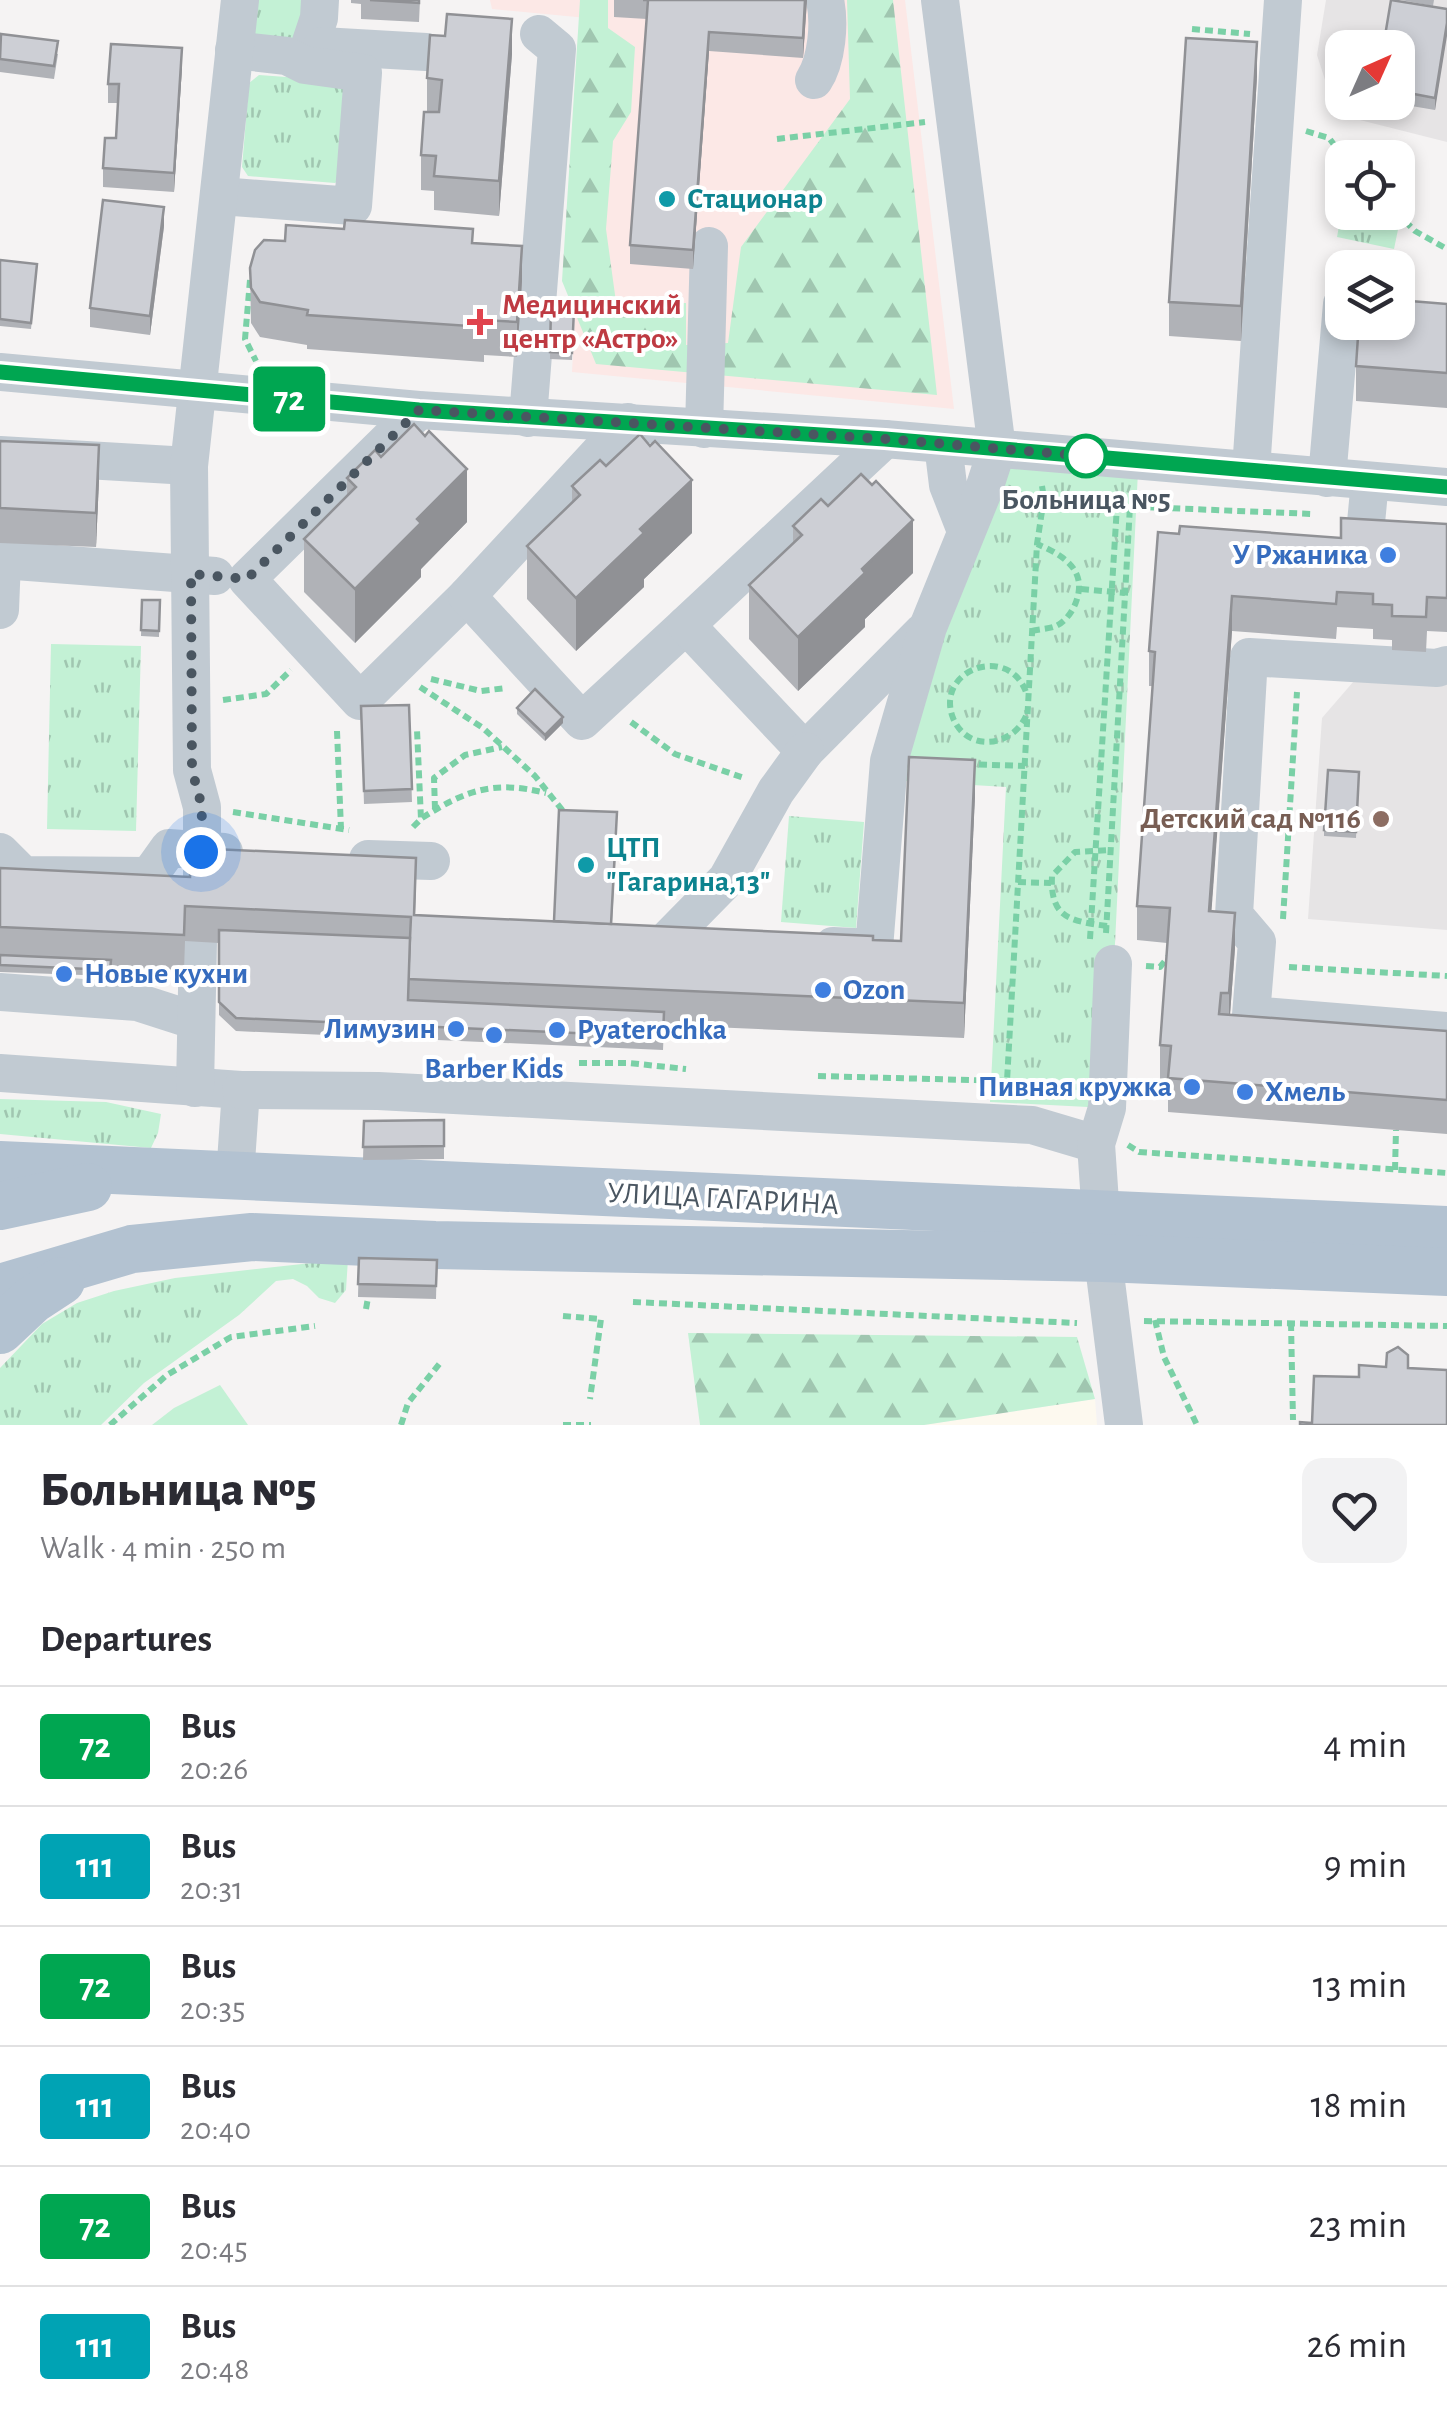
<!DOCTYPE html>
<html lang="en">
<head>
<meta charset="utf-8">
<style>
  :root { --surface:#fff; --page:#f2f2f3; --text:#2b2b33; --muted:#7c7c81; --line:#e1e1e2 }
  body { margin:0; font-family:"Alegreya Sans",sans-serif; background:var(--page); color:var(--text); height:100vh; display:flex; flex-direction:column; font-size:38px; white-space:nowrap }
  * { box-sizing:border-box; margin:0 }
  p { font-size:32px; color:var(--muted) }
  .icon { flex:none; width:55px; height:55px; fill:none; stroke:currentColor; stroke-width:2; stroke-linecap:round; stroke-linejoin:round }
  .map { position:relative; height:1425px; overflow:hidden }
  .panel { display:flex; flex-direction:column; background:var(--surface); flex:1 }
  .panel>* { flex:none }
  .badge { padding:0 20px; border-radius:8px; font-size:35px; line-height:65px }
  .needle { width:65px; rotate:45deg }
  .controls { position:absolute; left:1325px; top:30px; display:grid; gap:20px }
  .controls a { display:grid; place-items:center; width:90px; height:90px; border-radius:20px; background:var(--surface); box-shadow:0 5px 15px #0003; font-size:50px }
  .you { position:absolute; width:50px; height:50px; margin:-25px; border:8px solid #fff; border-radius:50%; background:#1a73e8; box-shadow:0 0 0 15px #1a73e833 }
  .map>.badge { position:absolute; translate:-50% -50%; box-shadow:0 0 0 5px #fff }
  h2 { padding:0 40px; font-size:38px; line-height:90px }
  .round { display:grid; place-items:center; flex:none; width:105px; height:105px; border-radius:20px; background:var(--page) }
  .summary { display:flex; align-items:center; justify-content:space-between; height:170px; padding:0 40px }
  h1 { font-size:48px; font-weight:800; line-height:75px }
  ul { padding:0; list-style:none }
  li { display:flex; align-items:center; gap:30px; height:120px; padding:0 40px; border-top:2px solid var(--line) }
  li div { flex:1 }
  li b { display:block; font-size:38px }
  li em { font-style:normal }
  li .badge { min-width:110px; font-weight:700; text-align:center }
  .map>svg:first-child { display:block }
  .commercial { fill:#fdf9ef }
  .education { fill:#e6e4e5; fill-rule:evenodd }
  .medical { fill:#fce8e6 }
  .grass { fill:url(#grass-tufts) }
  .forest { fill:url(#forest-firs) }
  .pitch { fill:#c3f1d5 }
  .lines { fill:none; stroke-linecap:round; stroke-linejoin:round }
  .path { stroke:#7ad0a6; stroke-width:6; stroke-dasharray:8 5; stroke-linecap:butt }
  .minor { stroke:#c1cad2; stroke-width:38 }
  .major { stroke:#b3c2d1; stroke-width:48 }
  .wall { fill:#b0b2b7 }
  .shaded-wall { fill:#909195 }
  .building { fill:#cdcfd5; stroke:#909195; stroke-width:2.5 }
  .line-casing { stroke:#fff; stroke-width:22 }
  .line { stroke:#00a651; stroke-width:15 }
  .walk { stroke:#4a5661; stroke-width:10; stroke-dasharray:0 18 }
  .culture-dot { fill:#0f9aa8; stroke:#fff; stroke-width:4 }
  .health-dot { fill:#e0444e; stroke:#fff; stroke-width:4 }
  .stop-dot { fill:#fff; stroke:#00a651; stroke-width:5 }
  .shop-dot { fill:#3f7fe0; stroke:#fff; stroke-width:4 }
  .education-dot { fill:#8d6e63; stroke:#fff; stroke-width:4 }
  .labels { text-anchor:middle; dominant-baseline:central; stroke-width:8; stroke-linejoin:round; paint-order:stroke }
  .culture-label { font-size:30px; font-weight:bold; fill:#0d838f; stroke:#fff; text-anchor:start }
  .health-label { font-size:30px; font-weight:bold; fill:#be3a42; stroke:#fff; text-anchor:start }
  .stop-label { font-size:30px; font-weight:bold; fill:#4a5661; stroke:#fff }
  .shop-label { font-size:30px; font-weight:bold; fill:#366cbe; stroke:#fff; text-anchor:start }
  .education-label { font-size:30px; font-weight:bold; fill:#785e54; stroke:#fff; text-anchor:end }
  .street-label { font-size:30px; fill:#4a5661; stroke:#fff }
</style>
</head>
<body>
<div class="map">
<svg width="1447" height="1425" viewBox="0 0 1447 1425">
  <defs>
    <pattern id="grass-tufts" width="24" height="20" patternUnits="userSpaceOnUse" patternTransform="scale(2.5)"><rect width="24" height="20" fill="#c3f1d5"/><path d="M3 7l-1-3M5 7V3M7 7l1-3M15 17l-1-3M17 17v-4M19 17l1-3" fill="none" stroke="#a0c6b0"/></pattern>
    <pattern id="forest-firs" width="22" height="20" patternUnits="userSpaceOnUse" patternTransform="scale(2.5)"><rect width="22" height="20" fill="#c3f1d5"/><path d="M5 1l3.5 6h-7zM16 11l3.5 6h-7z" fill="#a0c6b0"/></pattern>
  </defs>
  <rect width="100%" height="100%" fill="#f5f3f3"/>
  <polygon class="commercial" points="1095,1399 1097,1425 924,1425"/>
  <g class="education">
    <path d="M 1326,0 L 1447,0 L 1447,142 L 1336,114 L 1317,55 ZM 1342,48 L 1398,48 L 1398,102 L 1342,102 Z"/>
    <polygon points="1354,681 1447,685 1447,930 1308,919 1322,718"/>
  </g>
  <polygon class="medical" points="490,0 905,0 954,409 572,372 575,315 570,314 587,18 492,9"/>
  <g class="grass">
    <polygon points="245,0 307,0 299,41 248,40"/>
    <polygon points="259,75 341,81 350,91 343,177 335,183 248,176 242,167 249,83"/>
    <polygon points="1356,145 1413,157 1394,249 1337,237 1342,210 1342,212 1398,212 1398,158 1353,157"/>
    <polygon points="1005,460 1138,471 1107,1108 990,1102 1006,787 889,780"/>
    <polygon points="51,644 141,646 136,831 47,829"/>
    <polygon points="789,816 864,822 856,928 781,922"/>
    <polygon points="0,1099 106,1102 161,1114 158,1133 151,1148 0,1134"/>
    <polygon points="348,1259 346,1290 335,1303 319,1298 307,1286 293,1279 276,1281 239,1315 144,1383 101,1425 0,1425 0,1368 42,1324 77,1303 114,1291 175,1278"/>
  </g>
  <g class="forest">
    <polygon points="580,0 608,0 608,28 635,47 631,112 613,141 606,229 616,302 686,303 686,345 728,343 741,247 850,99 847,0 893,0 937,395 596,364 562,281"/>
    <polygon points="688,1333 1077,1337 1095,1399 924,1425 700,1425"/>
  </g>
  <polygon class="pitch" points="220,1385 248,1425 152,1425 174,1408"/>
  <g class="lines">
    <g class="path">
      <polyline points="1192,29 1250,34"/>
      <polyline points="1306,131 1329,138 1344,158"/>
      <polyline points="777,139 925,122"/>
      <polyline points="1396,212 1415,231 1447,249"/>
      <polyline points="250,280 245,339 256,361"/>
      <polyline points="1042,486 1044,498 1037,544 1007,1081 1078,1087"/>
      <polyline points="1017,494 1117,506 1313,514"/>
      <polyline points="1081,589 1125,593"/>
      <path d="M 1032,631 C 1039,629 1050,629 1056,626 C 1065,622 1073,611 1076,602 C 1088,570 1063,555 1037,544"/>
      <polyline points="431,679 481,691 506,688"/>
      <polyline points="420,687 483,728 535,776 567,816"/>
      <polyline points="223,700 266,694 291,670"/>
      <path d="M 1026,716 C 1013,746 968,754 953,718 C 934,669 1011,642 1027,695"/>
      <polyline points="631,722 675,754 744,778"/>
      <polyline points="337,731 341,829"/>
      <polyline points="966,764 1025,766"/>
      <polyline points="435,809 434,778 465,755 502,747"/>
      <polyline points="233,812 349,830"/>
      <path d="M 422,818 C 466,790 494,780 546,793"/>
      <polyline points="413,827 421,819 417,730"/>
      <polyline points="1018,882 1051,883"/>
      <polyline points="1283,919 1297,692"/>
      <path d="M 1107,926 C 1070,921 1050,918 1052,876 L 1075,852 L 1111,850"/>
      <polyline points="1106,933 1130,506"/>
      <polyline points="1090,939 1117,506"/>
      <polyline points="1146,966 1160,967 1169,956"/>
      <polyline points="1289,967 1447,976"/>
      <polyline points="579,1063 629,1063 686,1069"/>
      <polyline points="818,1076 1007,1081"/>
      <polyline points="1128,1145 1139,1152 1447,1173"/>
      <polyline points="1395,1170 1396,1130"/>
      <polyline points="633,1302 1077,1323"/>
      <polyline points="366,1309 369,1292"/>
      <polyline points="563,1316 601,1319 590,1399"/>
      <polyline points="1155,1320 1164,1357 1197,1425"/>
      <polyline points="1144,1321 1447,1326"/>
      <polyline points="1291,1323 1293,1420"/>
      <polyline points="110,1425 167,1375 231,1337 315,1326"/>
      <polyline points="401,1425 408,1403 440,1363"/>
      <polyline points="563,1425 591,1425"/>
    </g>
    <g class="minor">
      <polyline points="310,45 319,18 320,0"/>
      <polyline points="322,46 426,52"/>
      <path d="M 814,80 C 827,60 830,23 825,0"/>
      <polyline points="220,196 353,206 363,73 305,65 287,56 234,50"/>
      <polyline points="0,372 419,410 885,439 1447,487"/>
      <polyline points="419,410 247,579 360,701 467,596"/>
      <polyline points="528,418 557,49 539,34"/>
      <polyline points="628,422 467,596 582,721 686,625"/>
      <polyline points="704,429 709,246"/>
      <polyline points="885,439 686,625 805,751 923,632"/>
      <polyline points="943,444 948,485 966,531"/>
      <polyline points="0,455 189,466"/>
      <polyline points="1251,470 1283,0"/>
      <polyline points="1327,478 1342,304"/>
      <polyline points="1363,554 1370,481"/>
      <polyline points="0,610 2,560 215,576"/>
      <polyline points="1447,665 1437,668 1249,657 1234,915 1257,942 1251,1015 1447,1031"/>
      <polyline points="0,852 23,875 149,876 169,848 224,852"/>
      <polyline points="368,859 431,861"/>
      <polyline points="202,882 202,807 192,770 189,466 240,0"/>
      <polyline points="668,939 727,879 776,791 805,751"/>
      <polyline points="833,946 874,948 889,761 928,627 984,489 997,449 940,0"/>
      <polyline points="0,992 137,1002 196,1021"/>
      <polyline points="0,1073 241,1090 235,1176"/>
      <polyline points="195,1088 198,941"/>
      <polyline points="241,1090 378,1091 1032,1125 1096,1144"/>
      <polyline points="1101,1217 1096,1144 1107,1108 1113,964"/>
      <polyline points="1103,1258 1124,1425"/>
    </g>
    <g class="major">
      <polyline points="0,1165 1447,1230"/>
      <polyline points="0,1206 88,1187"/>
      <polyline points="0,1288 132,1249 252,1237 435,1245 1103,1258 1447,1272"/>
      <polyline points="0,1330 32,1300 61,1281"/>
    </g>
  </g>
  <g class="wall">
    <polygon points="351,0 420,0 419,22 361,19 361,4 351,3"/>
    <polygon points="614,0 807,0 803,58 709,51 693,269 630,264 630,245 647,19 614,17"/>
    <polygon points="1401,0 1434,0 1433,6"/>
    <polygon points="1447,9 1435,110 1388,102 1398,102 1398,48"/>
    <polygon points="0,42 58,54 54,79 0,72"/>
    <polygon points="512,54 499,216 434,210 434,191 421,190 421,155 427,112 427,78"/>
    <polygon points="182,67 174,192 103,187 103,168 116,138 118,103 108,103 108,84"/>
    <polygon points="1257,77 1241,341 1169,336 1169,302"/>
    <polygon points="164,226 150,335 90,327 90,308"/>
    <polygon points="285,241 473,243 522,281 517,357 484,355 484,362 307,349 307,345 260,337 251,323 250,268"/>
    <polygon points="0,260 37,270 31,329 0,326"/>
    <polygon points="1447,304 1447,408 1356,401 1356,366"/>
    <polygon points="551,308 574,309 572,360 550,359"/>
    <polygon points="0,441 99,480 96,547 0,543"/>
    <polygon points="381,457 467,522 421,569 421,577 355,643 304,592 304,539 347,496 347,478"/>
    <polygon points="606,466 692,533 644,579 644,587 576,651 527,599 527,546 572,503 572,486"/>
    <polygon points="828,506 913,573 865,619 865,627 798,691 749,639 749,585 793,543 793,526"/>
    <polygon points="1447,524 1447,632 1427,631 1426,652 1392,650 1392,640 1373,639 1373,629 1337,627 1336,639 1232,631 1211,911 1235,948 1230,1014 1447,1031 1447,1134 1168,1112 1168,1081 1160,1080 1160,1045 1167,943 1137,940 1137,906 1153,686 1149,686 1149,651 1158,532 1341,538"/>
    <polygon points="142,600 160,600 159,637 141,636"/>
    <polygon points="409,705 412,802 364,804 361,706"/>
    <polygon points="517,708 563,723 545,741 517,714"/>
    <polygon points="1359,772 1356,838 1324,836 1324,830"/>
    <polygon points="975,795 964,1038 664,1025 663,1050 236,1031 219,1015 219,943 185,941 184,970 111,967 110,976 0,972 0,868 416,893 415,915 554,921 617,831 612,924 901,941"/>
    <polygon points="444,1120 444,1159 363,1160 364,1121"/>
    <polygon points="359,1258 437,1260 436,1299 358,1297"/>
  </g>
  <g class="shaded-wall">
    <polygon points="805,0 807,0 803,58 803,38"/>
    <polygon points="512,19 512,54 499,216 499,181"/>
    <polygon points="1447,23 1447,36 1435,110 1435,98"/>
    <polygon points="709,32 709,51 693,269 693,250"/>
    <polygon points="1257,42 1257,77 1241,341 1241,306"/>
    <polygon points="182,48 182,67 174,192 174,173"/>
    <polygon points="164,207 164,226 150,335 150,316"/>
    <polygon points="522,246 522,281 517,357 517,322"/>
    <polygon points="99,445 99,480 96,547 96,513"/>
    <polygon points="467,469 467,522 421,569 421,577 355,643 355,589 417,519"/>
    <polygon points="692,480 692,533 644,579 644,587 576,651 576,598 640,529"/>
    <polygon points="913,520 913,573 865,619 865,627 798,691 798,637 862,569"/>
    <polygon points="1232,596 1232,631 1209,945 1209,911"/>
    <polygon points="563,717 563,723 545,741 545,735"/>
    <polygon points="975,760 975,795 964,1038 964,1003"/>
    <polygon points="1235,913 1235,948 1229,1028 1229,993"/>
  </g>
  <g class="building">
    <polygon points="370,0 419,0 419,3"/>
    <polygon points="643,0 805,0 803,38 709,32 693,250 630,245 648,0"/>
    <polygon points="1391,0 1447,9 1447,23 1435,98 1398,91 1398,48 1383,48"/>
    <polygon points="447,14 512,19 499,181 434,176 436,156 421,155 424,112 439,112 442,80 427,78 430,35 445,36"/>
    <polygon points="1,34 58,41 54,66 0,59"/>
    <polygon points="1186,38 1257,42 1241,306 1169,302"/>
    <polygon points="111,44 182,48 174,173 103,168 105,138 116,138 119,84 108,84"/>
    <polygon points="103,200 164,207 150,316 90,308"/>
    <polygon points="345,220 473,229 472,243 522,246 517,322 484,320 484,327 307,315 308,310 260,302 251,288 250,268 255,250 264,240 285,241 286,225 344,229"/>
    <polygon points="0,260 37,264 31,323 0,319"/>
    <polygon points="1398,300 1447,304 1447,373 1356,366 1359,322 1398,322"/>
    <polygon points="551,308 574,309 572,353 550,352"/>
    <polygon points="414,424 425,436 429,431 467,469 417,519 421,523 355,589 304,539 356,487 347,478 375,450 381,457"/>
    <polygon points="640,434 650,446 655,441 692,480 640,529 644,533 576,598 527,546 580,495 572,486 600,460 606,466"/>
    <polygon points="0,441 99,445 96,513 0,508"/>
    <polygon points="861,474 872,485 876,481 913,520 862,569 865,573 798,637 749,585 802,535 793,526 821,499 828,506"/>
    <polygon points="1341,518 1447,524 1447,598 1427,597 1426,617 1392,616 1392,605 1373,604 1373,594 1337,592 1336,604 1232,596 1209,911 1235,913 1229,993 1221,993 1219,1014 1447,1031 1447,1100 1168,1078 1171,1046 1160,1045 1170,908 1137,906 1155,652 1149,651 1158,532 1179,534 1180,526 1341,538"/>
    <polygon points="142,600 160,600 159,631 141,630"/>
    <polygon points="535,689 563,717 545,735 517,708"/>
    <polygon points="409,705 412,789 364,791 361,706"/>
    <polygon points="909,757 975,760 964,1003 408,979 411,917 185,906 184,935 0,927 0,868 190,877 191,848 416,858 414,915 873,936 873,940 901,941"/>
    <polygon points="1328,770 1359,772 1356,832 1324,830"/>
    <polygon points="559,810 617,812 611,924 554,921"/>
    <polygon points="219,930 410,938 408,1000 664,1012 663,1037 236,1018 219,1002"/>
    <polygon points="0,955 111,960 110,970 0,965"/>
    <polygon points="444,1120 444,1146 363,1147 364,1121"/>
    <polygon points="359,1258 437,1260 436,1286 358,1284"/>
    <polygon points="1398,1347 1408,1355 1408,1368 1447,1370 1447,1425 1300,1425 1300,1422 1312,1423 1314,1376 1359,1377 1359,1365 1386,1367 1387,1353"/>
  </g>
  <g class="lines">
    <g class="line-casing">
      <polyline id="line" points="0,372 419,410 885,439 1447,487"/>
    </g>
    <use href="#line" class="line"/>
    <polyline class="walk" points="201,852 202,807 192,770 191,574 247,579 419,410 885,439 1086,456"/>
  </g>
  <g class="culture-dot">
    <circle cx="667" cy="199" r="10"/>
    <circle cx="586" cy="865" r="10"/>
  </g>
  <path class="health-dot" d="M475 307h10v10h10v10h-10v10h-10v-10h-10v-10h10z"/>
  <circle class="stop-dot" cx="1086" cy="456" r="20"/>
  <g class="shop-dot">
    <circle cx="1388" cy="555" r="10"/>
    <circle cx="64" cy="974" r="10"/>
    <circle cx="823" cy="990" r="10"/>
    <circle cx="456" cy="1029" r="10"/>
    <circle cx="557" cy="1030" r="10"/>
    <circle cx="494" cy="1035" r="10"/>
    <circle cx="1192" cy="1087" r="10"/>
    <circle cx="1245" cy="1092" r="10"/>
  </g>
  <circle class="education-dot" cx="1381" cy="819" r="10"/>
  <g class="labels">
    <g class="culture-label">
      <text x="687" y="199">Стационар</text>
      <text x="606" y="848">ЦТП<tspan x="606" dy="34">"Гагарина,13"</tspan></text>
    </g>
    <g class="health-label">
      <text x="502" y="305">Медицинский<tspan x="502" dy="34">центр «Астро»</tspan></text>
    </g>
    <g class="stop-label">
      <text x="1086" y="500">Больница №5</text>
    </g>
    <g class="shop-label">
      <text x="1368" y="555" text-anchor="end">У Ржаника</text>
      <text x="84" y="974">Новые кухни</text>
      <text x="843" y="990">Ozon</text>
      <text x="436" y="1029" text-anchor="end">Лимузин</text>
      <text x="577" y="1030">Pyaterochka</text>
      <text x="494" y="1069" text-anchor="middle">Barber Kids</text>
      <text x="1172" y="1087" text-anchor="end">Пивная кружка</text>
      <text x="1265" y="1092">Хмель</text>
    </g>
    <g class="education-label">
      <text x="1361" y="819">Детский сад №116</text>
    </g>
    <g class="street-label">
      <text transform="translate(723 1199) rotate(3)">УЛИЦА ГАГАРИНА</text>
    </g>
  </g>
</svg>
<div class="controls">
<a><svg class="needle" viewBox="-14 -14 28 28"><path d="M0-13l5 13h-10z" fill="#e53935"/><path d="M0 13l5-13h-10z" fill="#7c7c81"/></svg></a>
<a><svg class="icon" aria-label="locate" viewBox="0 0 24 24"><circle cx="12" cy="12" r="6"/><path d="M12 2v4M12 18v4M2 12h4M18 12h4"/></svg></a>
<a><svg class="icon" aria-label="layers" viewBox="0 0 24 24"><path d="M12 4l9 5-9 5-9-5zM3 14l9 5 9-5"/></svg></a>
</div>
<div class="you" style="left:201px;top:852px"></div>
<b class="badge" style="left:289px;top:399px;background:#00a651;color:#fff">72</b>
</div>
<section class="panel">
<div class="summary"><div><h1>Больница №5</h1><p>Walk · 4 min · 250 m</p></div><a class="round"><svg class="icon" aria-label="heart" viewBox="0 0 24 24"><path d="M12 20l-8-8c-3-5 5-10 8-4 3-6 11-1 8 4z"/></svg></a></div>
<h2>Departures</h2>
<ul>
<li><span class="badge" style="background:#00a651;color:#fff">72</span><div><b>Bus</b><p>20:26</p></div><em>4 min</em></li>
<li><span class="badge" style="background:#00a3b4;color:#fff">111</span><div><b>Bus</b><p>20:31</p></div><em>9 min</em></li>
<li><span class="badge" style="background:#00a651;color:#fff">72</span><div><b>Bus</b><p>20:35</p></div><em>13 min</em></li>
<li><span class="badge" style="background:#00a3b4;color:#fff">111</span><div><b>Bus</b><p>20:40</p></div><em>18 min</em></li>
<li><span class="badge" style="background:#00a651;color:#fff">72</span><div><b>Bus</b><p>20:45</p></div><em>23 min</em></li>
<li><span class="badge" style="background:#00a3b4;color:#fff">111</span><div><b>Bus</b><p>20:48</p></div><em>26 min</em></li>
</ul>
</section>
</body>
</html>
